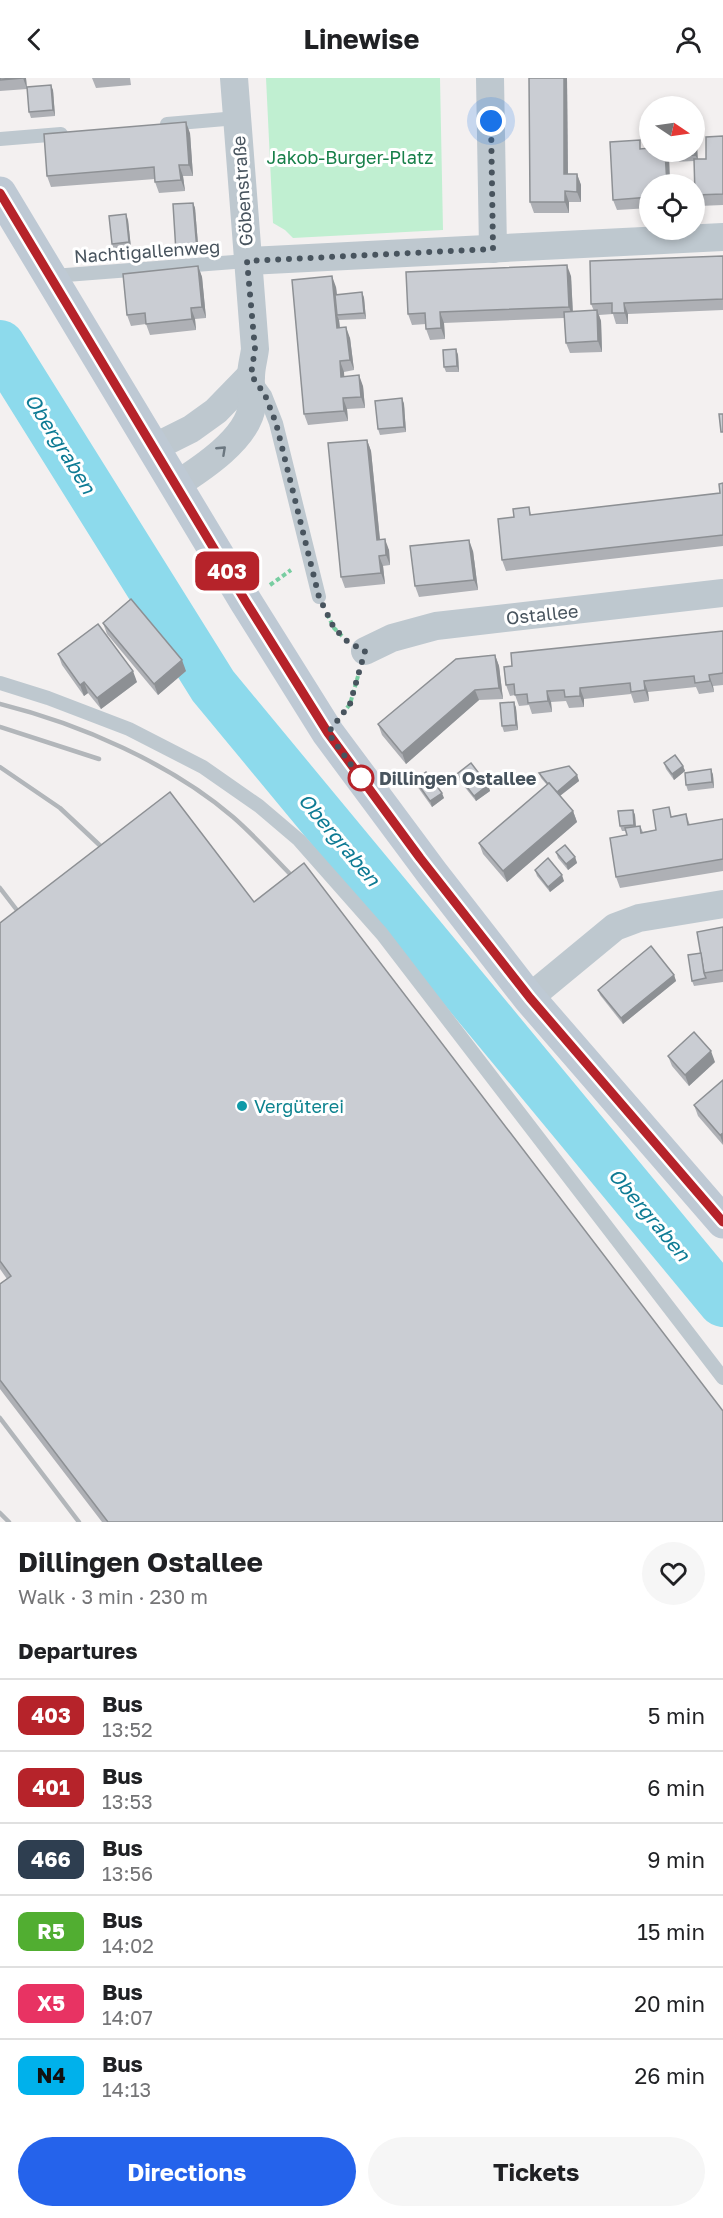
<!DOCTYPE html>
<html lang="en">
<head>
<meta charset="utf-8">
<style>
  :root { --surface:#fff; --page:#f6f6f6; --text:#202124; --muted:#757577; --line:#e0e0e0; --accent:#2563eb }
  body { margin:0; font-family:"Golos Text",sans-serif; background:var(--page); color:var(--text); height:100vh; display:flex; flex-direction:column; font-size:22px; white-space:nowrap }
  * { box-sizing:border-box; margin:0 }
  p { font-size:20px; color:var(--muted) }
  .icon { flex:none; width:33px; height:33px; fill:none; stroke:currentColor; stroke-width:2; stroke-linecap:round; stroke-linejoin:round }
  .map { position:relative; height:1444px; overflow:hidden }
  .panel { display:flex; flex-direction:column; background:var(--surface); flex:1 }
  .panel>* { flex:none }
  .badge { padding:0 12px; border-radius:9px; font-size:21px; line-height:39px }
  .needle { width:39px; rotate:103deg }
  .buttons { position:absolute; left:639px; top:18px; display:grid; gap:12px }
  .buttons a { display:grid; place-items:center; width:66px; height:66px; border-radius:50%; background:var(--surface); box-shadow:0 3px 9px #0003; font-size:30px }
  .you { position:absolute; width:30px; height:30px; margin:-15px; border:4px solid #fff; border-radius:50%; background:#1a73e8; box-shadow:0 0 0 9px #1a73e833 }
  .map>.badge { position:absolute; translate:-50% -50%; box-shadow:0 0 0 3px #fff }
  h2 { padding:0 18px; font-size:22px; line-height:54px }
  .round { display:grid; place-items:center; flex:none; width:63px; height:63px; border-radius:32px; background:var(--page) }
  .headline { display:flex; align-items:center; justify-content:space-between; height:102px; padding:0 18px }
  h1 { font-size:28px; font-weight:700; line-height:45px }
  .primary-button { display:flex; gap:12px; margin-top:auto; padding:12px 18px }
  .primary-button a { flex:1; height:69px; border-radius:36px; background:var(--accent); color:#fff; font-size:24px; font-weight:700; line-height:69px; text-align:center }
  .primary-button a+a { background:var(--page); color:var(--text) }
  ul { padding:0; list-style:none }
  li { display:flex; align-items:center; gap:18px; height:72px; padding:0 18px; border-top:2px solid var(--line) }
  li div { flex:1 }
  li b { display:block; font-size:22px }
  li em { font-style:normal }
  li .badge { min-width:66px; font-weight:700; text-align:center }
  header { display:flex; justify-content:space-between; align-items:center; height:78px; padding:0 18px; background:var(--surface); font-size:27px; font-weight:700 }
  .map>svg:first-child { display:block }
  .green { fill:#c0efd1 }
  .lines { fill:none; stroke-linecap:round; stroke-linejoin:round }
  .river { stroke:#8ddaec; stroke-width:50 }
  .path { stroke:#78cda1; stroke-width:4; stroke-dasharray:4.5 3; stroke-linecap:butt }
  .lane { stroke:#bec8cf; stroke-width:14 }
  .street { stroke:#bec8cf; stroke-width:28 }
  .secondary { stroke:#bec9d4; stroke-width:33 }
  .rail { stroke:#b2b6ba; stroke-width:4.5 }
  .wall { fill:#aeb0b5 }
  .shaded-wall { fill:#8d9094 }
  .building { fill:#cacdd3; stroke:#8d9094; stroke-width:1.5 }
  .oneway { stroke:#6b7780 }
  .line-casing { stroke:#fff; stroke-width:14 }
  .line { stroke:#b6232a; stroke-width:9 }
  .walk { stroke:#48545e; stroke-width:6; stroke-dasharray:0 10.8 }
  .stop-dot { fill:#fff; stroke:#b6232a; stroke-width:3 }
  .culture-dot { fill:#0f9aa8; stroke:#fff; stroke-width:2 }
  .labels { text-anchor:middle; dominant-baseline:central; stroke-width:6; stroke-linejoin:round; paint-order:stroke }
  .park-label { font-size:18px; fill:#18804a; stroke:#fff }
  .street-label { font-size:18px; fill:#48545e; stroke:#fff }
  .stop-label { font-size:18px; font-weight:bold; fill:#48545e; stroke:#fff; text-anchor:start }
  .culture-label { font-size:18px; fill:#0d838f; stroke:#fff; text-anchor:start }
  .water-label { font-size:20px; font-style:italic; fill:#0e7b94; stroke:#fff }
</style>
</head>
<body>
<header><svg class="icon" aria-label="back" viewBox="0 0 24 24"><path d="M15 5l-7 7 7 7"/></svg>Linewise<svg class="icon" aria-label="person" viewBox="0 0 24 24"><circle cx="12" cy="8" r="4"/><path d="M4 21q1-7 8-7t8 7"/></svg></header>
<div class="map">
<svg width="723" height="1444" viewBox="0 0 723 1444">
  <rect width="100%" height="100%" fill="#f3f0f0"/>
  <polygon class="green" points="266,0 440,0 443,152 293,160 285,152 273,145"/>
  <g class="lines">
    <polyline class="river" points="0,267 213,608 723,1224"/>
    <g class="path">
      <polyline points="270,507 291,492"/>
      <polyline points="327,536 334,550 343,559"/>
      <polyline points="347,630 350,626 358,598"/>
    </g>
    <g class="lane">
      <polyline points="167,46 237,40"/>
      <polyline points="0,61 61,56"/>
      <polyline points="53,198 247,183"/>
      <polyline points="257,306 265,317 276,345 319,519"/>
      <polyline points="0,605 48,620 129,651 203,689 259,728 299,762 382,856 723,1300"/>
    </g>
    <g class="street">
      <polyline points="490,0 493,171"/>
      <polyline points="247,183 723,159"/>
      <polyline points="153,370 191,351 216,333 251,297"/>
      <path d="M 176,407 C 201,391 249,360 252,327 C 253,318 250,308 251,299 C 251,289 254,280 255,271 L 234,0"/>
      <polyline points="365,573 392,560 436,548 723,515"/>
      <polyline points="529,920 615,849 639,840 723,826"/>
    </g>
    <polyline class="secondary" points="0,115 246,524 328,655 432,795 529,920 723,1144"/>
    <g class="rail">
      <path d="M 0,626 C 80,646 170,685 233,739 C 256,759 276,782 298,804"/>
      <polyline points="0,649 99,681"/>
      <polyline points="0,689 60,730 108,775"/>
      <polyline points="0,810 23,840"/>
      <polyline points="0,1340 79,1444"/>
      <polyline points="0,1435 9,1444"/>
    </g>
  </g>
  <g class="wall">
    <polygon points="0,0 26,0 27,11 0,13"/>
    <polygon points="92,0 130,0 131,7 96,10"/>
    <polygon points="529,0 567,0 568,96 577,96 581,107 581,124 569,124 569,135 534,135 530,124"/>
    <polygon points="53,12 55,38 31,40 29,34"/>
    <polygon points="696,51 697,81 706,81 723,58 723,127 699,128 695,117 694,83 672,84 670,78"/>
    <polygon points="190,55 193,98 183,98 185,113 159,115 155,104 155,101 51,109 47,98"/>
    <polygon points="650,74 666,74 669,80 670,106 650,106 650,130 617,132 613,122"/>
    <polygon points="193,125 195,130 199,178 178,179 176,174"/>
    <polygon points="128,142 131,170 114,172 112,166"/>
    <polygon points="723,178 723,232 628,236 628,246 616,246 613,236 599,237 601,243 602,274 570,275 566,265 564,240 444,245 445,261 430,262 426,251 426,246 412,247 408,236 571,198 573,234 594,233 591,226"/>
    <polygon points="198,188 202,199 206,240 195,241 196,252 150,257 146,246 131,248 127,237"/>
    <polygon points="336,209 337,217 362,214 364,220 366,241 339,242 340,250 350,260 354,292 344,294 344,299 363,308 365,330 347,331 348,343 308,347 304,336"/>
    <polygon points="456,271 458,277 459,294 446,294 444,289"/>
    <polygon points="402,320 404,326 406,354 380,357 378,351"/>
    <polygon points="367,362 371,373 380,461 389,472 390,487 383,488 385,506 345,510 341,499"/>
    <polygon points="723,405 723,468 506,493 502,482 514,439 529,429 531,437 720,415"/>
    <polygon points="473,473 478,512 419,519 415,508"/>
    <polygon points="103,545 186,593 158,617 107,556"/>
    <polygon points="723,553 723,607 713,608 714,614 699,616 696,609 648,614 649,623 634,625 631,616 584,621 584,629 569,630 566,623 551,624 552,634 532,636 529,627 519,628 515,617 510,618 506,607"/>
    <polygon points="58,576 137,604 101,631 88,615 84,618 62,587"/>
    <polygon points="495,577 499,588 503,621 479,622 406,686 382,657 378,646"/>
    <polygon points="514,624 516,630 518,652 504,654 502,648"/>
    <polygon points="664,685 683,688 685,693 674,702 666,691"/>
    <polygon points="711,691 713,697 714,710 688,713 686,707"/>
    <polygon points="539,695 577,697 579,703 560,718 573,733 577,744 507,804 483,776 479,765 547,707 541,700"/>
    <polygon points="457,696 488,707 490,713 476,723 459,702"/>
    <polygon points="415,702 444,720 432,729 417,708"/>
    <polygon points="633,732 635,737 636,748 640,748 643,754 656,752 673,738 686,736 690,747 723,741 723,793 620,810 616,799 627,757 626,753 622,753 620,748"/>
    <polygon points="556,774 575,779 577,785 568,792 558,780"/>
    <polygon points="535,792 564,803 550,814 537,798"/>
    <polygon points="0,845 723,1444 102,1444 0,1311 0,1206 7,1201 0,1191"/>
    <polygon points="723,849 723,904 694,908 692,903 701,875"/>
    <polygon points="674,897 676,903 623,946 600,917 598,912"/>
    <polygon points="668,978 715,984 689,1008 672,988"/>
    <polygon points="723,1002 723,1067 698,1038 694,1027"/>
  </g>
  <g class="shaded-wall">
    <polygon points="23,0 26,0 27,11"/>
    <polygon points="564,0 567,0 568,107 564,96"/>
    <polygon points="51,7 53,12 55,38 53,32"/>
    <polygon points="186,44 190,55 193,98 189,87"/>
    <polygon points="694,48 696,51 698,82 695,77"/>
    <polygon points="665,74 666,74 669,80 670,106 667,106"/>
    <polygon points="179,87 183,98 185,113 181,102"/>
    <polygon points="577,96 581,107 581,124 577,114"/>
    <polygon points="565,113 569,124 569,135 565,124"/>
    <polygon points="193,125 195,130 199,178 197,172"/>
    <polygon points="126,136 128,142 131,170 129,164"/>
    <polygon points="567,187 571,198 573,240 569,229"/>
    <polygon points="198,188 202,199 206,240 202,229"/>
    <polygon points="332,198 336,209 339,237 337,237 339,242 341,261 337,250"/>
    <polygon points="362,214 364,220 366,241 364,235"/>
    <polygon points="624,225 628,236 628,246 625,235"/>
    <polygon points="191,230 195,241 196,252 192,241"/>
    <polygon points="597,232 601,243 602,274 598,263"/>
    <polygon points="440,234 444,245 445,261 441,250"/>
    <polygon points="346,249 350,260 354,292 350,282"/>
    <polygon points="456,271 458,277 459,294 457,288"/>
    <polygon points="340,283 344,294 345,310 341,299"/>
    <polygon points="359,297 363,308 365,330 361,319"/>
    <polygon points="343,320 347,331 348,343 344,333"/>
    <polygon points="402,320 404,326 406,354 404,349"/>
    <polygon points="367,362 371,373 381,473 377,462"/>
    <polygon points="385,461 389,472 390,487 386,477"/>
    <polygon points="469,462 473,473 478,512 474,502"/>
    <polygon points="379,478 383,488 385,506 381,495"/>
    <polygon points="495,577 499,588 503,621 499,610"/>
    <polygon points="182,582 186,593 158,617 154,606"/>
    <polygon points="133,593 137,604 101,631 97,620"/>
    <polygon points="709,597 713,608 714,614 710,603"/>
    <polygon points="644,603 648,614 649,623 645,612"/>
    <polygon points="84,604 88,615 84,618 80,607"/>
    <polygon points="580,610 584,621 584,629 580,618"/>
    <polygon points="475,612 479,622 406,686 402,675"/>
    <polygon points="547,613 551,624 552,634 548,623"/>
    <polygon points="514,624 516,630 518,652 516,647"/>
    <polygon points="683,688 685,693 674,702 672,696"/>
    <polygon points="711,691 713,697 714,710 712,704"/>
    <polygon points="577,697 579,703 557,720 555,715"/>
    <polygon points="488,707 490,713 476,723 474,718"/>
    <polygon points="442,715 444,720 432,729 430,723"/>
    <polygon points="633,732 635,737 636,752 634,747"/>
    <polygon points="573,733 577,744 507,804 503,793"/>
    <polygon points="575,779 577,785 568,792 566,786"/>
    <polygon points="562,797 564,803 550,814 548,809"/>
    <polygon points="674,897 676,903 623,946 621,940"/>
    <polygon points="711,973 715,984 689,1008 685,997"/>
    <polygon points="723,1055 723,1066 720,1057"/>
  </g>
  <g class="building">
    <polygon points="0,0 23,0 0,2"/>
    <polygon points="529,0 564,0 564,96 577,96 577,114 565,113 565,124 530,124"/>
    <polygon points="51,7 53,32 29,34 27,9"/>
    <polygon points="186,44 189,87 179,87 181,102 155,104 154,89 47,98 44,56"/>
    <polygon points="723,58 723,116 695,117 694,81 706,81 706,59"/>
    <polygon points="694,61 695,77 670,78 670,74 694,74"/>
    <polygon points="640,62 640,71 650,70 650,74 665,74 667,106 650,106 650,119 613,122 610,64"/>
    <polygon points="193,125 197,172 176,174 173,126"/>
    <polygon points="126,136 129,164 112,166 109,138"/>
    <polygon points="723,178 723,221 624,225 625,235 612,235 612,225 591,226 590,183"/>
    <polygon points="567,187 569,229 440,234 441,250 426,251 425,235 408,236 406,194"/>
    <polygon points="198,188 202,229 191,230 192,241 146,246 145,235 127,237 123,196"/>
    <polygon points="332,198 337,250 346,249 350,282 340,283 341,299 359,297 361,319 343,320 344,333 304,336 292,202"/>
    <polygon points="362,214 364,235 337,237 335,217"/>
    <polygon points="597,232 598,263 566,265 564,234"/>
    <polygon points="456,271 457,288 444,289 443,272"/>
    <polygon points="402,320 404,349 378,351 375,323"/>
    <polygon points="719,336 723,336 723,354 721,354"/>
    <polygon points="367,362 377,462 385,461 386,477 379,478 381,495 341,499 328,365"/>
    <polygon points="723,405 723,457 502,482 498,441 514,439 513,431 529,429 530,437 720,415 719,406"/>
    <polygon points="469,462 474,502 415,508 410,468"/>
    <polygon points="131,521 182,582 154,606 103,545"/>
    <polygon points="98,546 133,593 97,620 84,604 80,607 58,576"/>
    <polygon points="723,553 723,595 709,597 710,603 695,605 694,598 644,603 645,612 631,614 630,605 580,610 580,618 565,619 564,612 547,613 548,623 528,625 527,616 515,617 514,606 506,607 504,589 512,588 511,575"/>
    <polygon points="495,577 499,610 475,612 402,675 378,646 456,581"/>
    <polygon points="514,624 516,647 502,648 500,625"/>
    <polygon points="675,677 683,688 672,696 664,685"/>
    <polygon points="471,685 488,707 474,718 457,696"/>
    <polygon points="569,688 577,697 557,714 549,705 548,706 539,695"/>
    <polygon points="711,691 712,704 686,707 685,695"/>
    <polygon points="426,694 442,715 430,723 415,702"/>
    <polygon points="549,705 573,733 503,793 479,765"/>
    <polygon points="170,714 254,824 304,785 723,1333 723,1444 108,1444 0,1302 0,1206 11,1198 0,1183 0,845"/>
    <polygon points="669,729 671,739 686,736 688,747 723,741 723,781 616,799 610,760 627,757 625,750 640,748 641,755 656,752 653,732"/>
    <polygon points="633,732 634,747 620,748 618,733"/>
    <polygon points="565,767 575,779 566,786 556,774"/>
    <polygon points="548,780 562,797 548,809 535,792"/>
    <polygon points="723,849 723,892 704,895 697,854"/>
    <polygon points="651,868 674,897 621,940 598,912"/>
    <polygon points="701,875 704,895 706,900 692,903 688,877"/>
    <polygon points="694,954 711,973 685,997 668,978"/>
    <polygon points="723,1002 723,1055 720,1057 694,1027"/>
  </g>
  <defs><path id="oneway-chevron" d="M-2-3.5L2.5 0L-2 3.5" fill="none" stroke-width="1.6" stroke-linecap="round" stroke-linejoin="round" transform="scale(1.5)"/></defs>
  <use class="oneway" href="#oneway-chevron" transform="translate(222 372) rotate(-43)"/>
  <g class="lines">
    <g class="line-casing">
      <polyline id="line" points="0,115 246,524 328,655 420,780 530,920 723,1144"/>
    </g>
    <use href="#line" class="line"/>
    <polyline class="walk" points="361,700 362,702 328,655 350,626 365,573 348,564 334,550 319,519 276,345 265,317 251,297 255,271 247,183 493,171 491,43"/>
  </g>
  <circle class="stop-dot" cx="361" cy="700" r="12"/>
  <circle class="culture-dot" cx="242" cy="1028" r="6"/>
  <g class="labels">
    <g class="park-label">
      <text x="350" y="79">Jakob-Burger-Platz</text>
    </g>
    <g class="street-label">
      <text transform="translate(242 113) rotate(-94)">Göbenstraße</text>
      <text transform="translate(147 173) rotate(-4)">Nachtigallenweg</text>
      <text transform="translate(542 536) rotate(-6)">Ostallee</text>
    </g>
    <g class="stop-label">
      <text x="379" y="700">Dillingen Ostallee</text>
    </g>
    <g class="culture-label">
      <text x="254" y="1028">Vergüterei</text>
    </g>
    <g class="water-label">
      <text transform="translate(61 365) rotate(58)">Obergraben</text>
      <text transform="translate(340 761) rotate(50)">Obergraben</text>
      <text transform="translate(650 1136) rotate(50)">Obergraben</text>
    </g>
  </g>
</svg>
<div class="buttons">
<a><svg class="needle" viewBox="-14 -14 28 28"><path d="M0-13l5 13h-10z" fill="#e53935"/><path d="M0 13l5-13h-10z" fill="#757577"/></svg></a>
<a><svg class="icon" aria-label="locate" viewBox="0 0 24 24"><circle cx="12" cy="12" r="6"/><path d="M12 2v4M12 18v4M2 12h4M18 12h4"/></svg></a>
</div>
<div class="you" style="left:491px;top:43px"></div>
<b class="badge" style="left:227px;top:493px;background:#b6232a;color:#fff">403</b>
</div>
<section class="panel">
<div class="headline"><div><h1>Dillingen Ostallee</h1><p>Walk · 3 min · 230 m</p></div><a class="round"><svg class="icon" aria-label="heart" viewBox="0 0 24 24"><path d="M12 20l-8-8c-3-5 5-10 8-4 3-6 11-1 8 4z"/></svg></a></div>
<h2>Departures</h2>
<ul>
<li><span class="badge" style="background:#b6232a;color:#fff">403</span><div><b>Bus</b><p>13:52</p></div><em>5 min</em></li>
<li><span class="badge" style="background:#b6232a;color:#fff">401</span><div><b>Bus</b><p>13:53</p></div><em>6 min</em></li>
<li><span class="badge" style="background:#2e3e50;color:#fff">466</span><div><b>Bus</b><p>13:56</p></div><em>9 min</em></li>
<li><span class="badge" style="background:#51ae31;color:#fff">R5</span><div><b>Bus</b><p>14:02</p></div><em>15 min</em></li>
<li><span class="badge" style="background:#e83363;color:#fff">X5</span><div><b>Bus</b><p>14:07</p></div><em>20 min</em></li>
<li><span class="badge" style="background:#00b1eb;color:#111">N4</span><div><b>Bus</b><p>14:13</p></div><em>26 min</em></li>
</ul>
<div class="primary-button"><a>Directions</a><a>Tickets</a></div>
</section>
</body>
</html>
